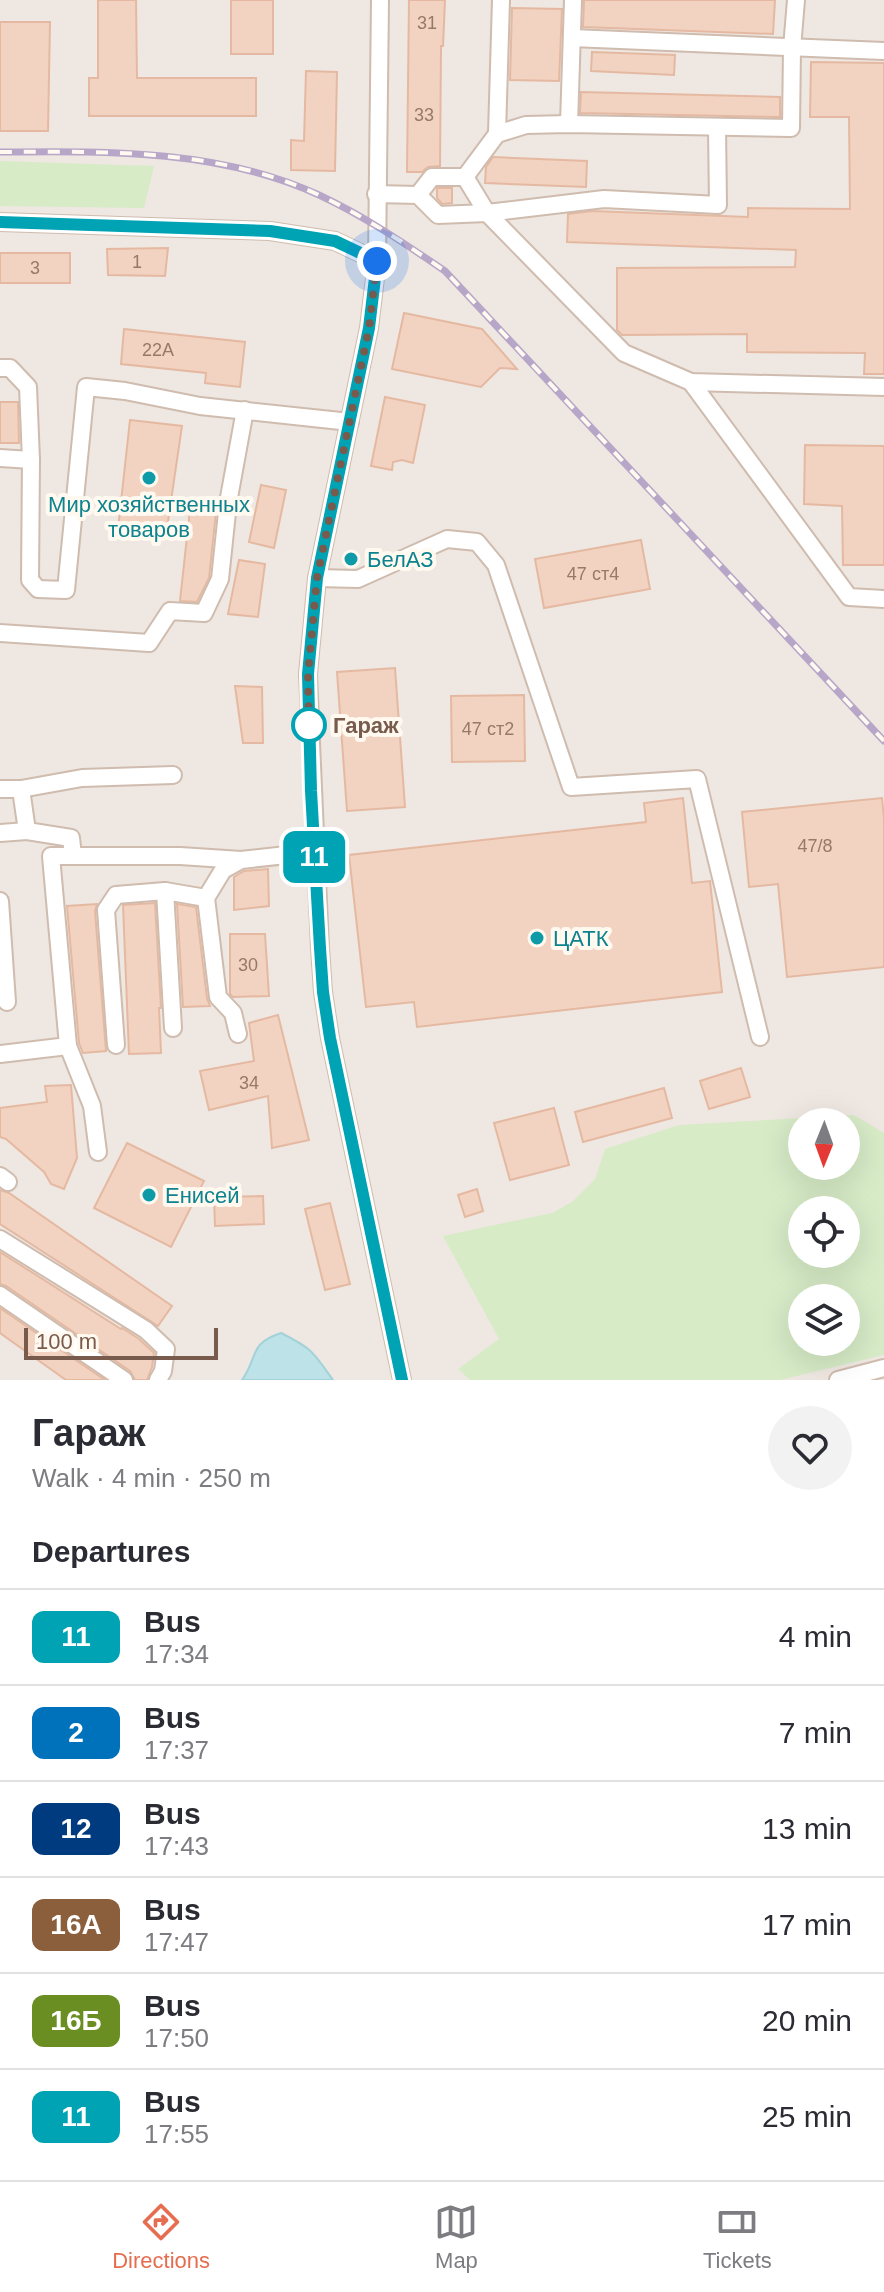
<!DOCTYPE html>
<html lang="en">
<head>
<meta charset="utf-8">
<style>
  :root { --surface:#fff; --page:#f2f2f3; --text:#2b2b33; --muted:#7c7c81; --line:#e1e1e2; --accent:#e66d4f }
  body { margin:0; font-family:Arial,sans-serif; background:var(--page); color:var(--text); height:100vh; display:flex; flex-direction:column; font-size:30px; white-space:nowrap }
  * { box-sizing:border-box; margin:0 }
  p { font-size:26px; color:var(--muted) }
  .icon { flex:none; width:44px; height:44px; fill:none; stroke:currentColor; stroke-width:2; stroke-linecap:round; stroke-linejoin:round }
  .map { position:relative; height:1380px; overflow:hidden }
  .drawer { display:flex; flex-direction:column; background:var(--surface); flex:1 }
  .drawer>* { flex:none }
  .badge { padding:0 16px; border-radius:12px; font-size:28px; line-height:52px }
  .needle { width:52px; rotate:181deg }
  .controls { position:absolute; left:788px; top:1108px; display:grid; gap:16px }
  .controls a { display:grid; place-items:center; width:72px; height:72px; border-radius:50%; background:var(--surface); box-shadow:0 8px 32px #0002; font-size:40px }
  .scale { position:absolute; left:24px; bottom:20px; width:194px; box-sizing:border-box; padding-left:8px; border:4px solid #785b4c; border-top:0; font-size:22px; line-height:28px; white-space:nowrap; color:#785b4c; -webkit-text-stroke:6px #fff9f0; paint-order:stroke }
  .you { position:absolute; width:40px; height:40px; margin:-20px; border:6px solid #fff; border-radius:50%; background:#1a73e8; box-shadow:0 0 0 12px #1a73e833 }
  .map>.badge { position:absolute; translate:-50% -50%; box-shadow:0 0 0 4px #fff }
  h2 { padding:0 32px; font-size:30px; line-height:72px }
  .round { display:grid; place-items:center; flex:none; width:84px; height:84px; border-radius:42px; background:var(--page) }
  .summary { display:flex; align-items:center; justify-content:space-between; height:136px; padding:0 32px }
  h1 { font-size:38px; font-weight:700; line-height:60px }
  ul { padding:0; list-style:none }
  li { display:flex; align-items:center; gap:24px; height:96px; padding:0 32px; border-top:2px solid var(--line) }
  li div { flex:1 }
  li b { display:block; font-size:30px }
  li em { font-style:normal }
  li .badge { min-width:88px; font-weight:700; text-align:center }
  .dock { display:flex; justify-content:space-around; align-items:center; height:112px; border-top:2px solid var(--line); background:var(--surface); font-size:22px; color:var(--muted) }
  .dock a { display:grid; justify-items:center; gap:4px }
  .dock .active { color:var(--accent) }
  .map>svg:first-child { display:block }
  .industrial { fill:#eee7e2; fill-rule:evenodd }
  .green { fill:#d7ebc7; fill-rule:evenodd }
  .water { fill:#bde2e7; stroke:#a3d2d9; stroke-width:2 }
  .building { fill:#f2d3c1; stroke:#e5b9a1; stroke-width:2 }
  .lines { fill:none; stroke-linecap:round; stroke-linejoin:round }
  .minor-casing { stroke:#cfbcae; stroke-width:20 }
  .minor { stroke:#fff; stroke-width:16 }
  .rail-casing { stroke:#b7a6c8; stroke-width:7 }
  .rail { stroke:#fff9f0; stroke-width:4; stroke-dasharray:12; stroke-linecap:butt }
  .line-casing { stroke:#fff; stroke-width:18 }
  .line { stroke:#00a3b4; stroke-width:12 }
  .walk { stroke:#785b4c; stroke-width:8; stroke-dasharray:0 14.4 }
  .culture-dot { fill:#0f9aa8; stroke:#fff9f0; stroke-width:3 }
  .stop-dot { fill:#fff; stroke:#00a3b4; stroke-width:4 }
  .labels { text-anchor:middle; dominant-baseline:central; stroke-width:8; stroke-linejoin:round; paint-order:stroke }
  .number-label { font-size:18px; fill:#967969 }
  .culture-label { font-size:22px; fill:#0d838f; stroke:#fff9f0; text-anchor:start }
  .stop-label { font-size:22px; font-weight:bold; fill:#785b4c; stroke:#fff9f0; text-anchor:start }
</style>
</head>
<body>
<div class="map">
<svg width="884" height="1380" viewBox="0 0 884 1380">
  <rect width="100%" height="100%" fill="#fdf5e9"/>
  <path class="industrial" d="M 0,0 L 884,0 L 884,1380 L 0,1380 ZM 802,1122 L 846,1122 L 846,1166 L 802,1166 ZM 802,1210 L 846,1210 L 846,1254 L 802,1254 ZM 802,1298 L 846,1298 L 846,1342 L 802,1342 Z"/>
  <g class="green">
    <polygon points="0,161 154,166 144,208 0,206"/>
    <path d="M 854,1115 L 884,1133 L 884,1355 L 780,1380 L 470,1380 L 458,1369 L 499,1339 L 443,1236 L 552,1213 L 572,1202 L 595,1179 L 605,1149 L 679,1125 ZM 802,1122 L 846,1122 L 846,1166 L 802,1166 ZM 802,1210 L 846,1210 L 846,1254 L 802,1254 ZM 802,1298 L 846,1298 L 846,1342 L 802,1342 Z"/>
  </g>
  <path class="water" d="M 281,1333 C 313,1349 313,1352 333,1380 L 242,1380 C 259,1356 248,1344 281,1333 Z"/>
  <g class="building">
    <polygon points="98,0 136,0 137,78 256,78 256,116 89,116 89,78 98,78"/>
    <rect x="231" y="0" width="42" height="54"/>
    <polygon points="409,0 445,0 443,46 441,46 440,166 428,167 422,172 407,172"/>
    <polygon points="584,0 775,0 773,34 583,27"/>
    <polygon points="512,8 562,9 559,81 510,80"/>
    <polygon points="0,22 50,22 48,131 0,131"/>
    <polygon points="592,52 675,55 674,75 591,71"/>
    <polygon points="811,62 884,63 884,374 864,374 865,353 747,352 747,334 622,335 617,330 617,268 795,267 796,250 567,242 568,214 592,211 748,217 748,208 850,209 849,117 810,117"/>
    <polygon points="306,71 337,72 335,171 291,170 291,140 304,141"/>
    <polygon points="581,92 780,97 780,117 580,113"/>
    <polygon points="493,157 587,161 586,187 485,183 486,167"/>
    <polygon points="437,188 452,188 452,203 442,204 437,198"/>
    <polygon points="168,248 165,276 108,275 107,249"/>
    <rect x="0" y="253" width="70" height="30"/>
    <polygon points="404,313 482,329 517,369 500,368 481,387 392,369"/>
    <polygon points="124,329 245,342 240,387 205,383 206,373 121,364"/>
    <polygon points="385,397 425,405 413,463 402,460 393,462 392,470 371,466"/>
    <polygon points="0,402 18,402 19,443 0,443"/>
    <polygon points="130,420 182,426 166,535 118,529"/>
    <polygon points="805,445 884,446 884,565 843,565 842,506 804,504"/>
    <polygon points="261,485 286,490 274,548 249,542"/>
    <polygon points="190,509 216,512 209,578 197,602 180,601"/>
    <polygon points="641,540 650,589 544,608 535,559"/>
    <polygon points="239,560 265,564 258,617 228,614"/>
    <polygon points="395,668 405,807 347,811 337,672"/>
    <polygon points="235,686 262,687 263,743 243,743"/>
    <polygon points="524,695 525,761 452,762 451,696"/>
    <polygon points="683,798 692,883 710,881 722,992 417,1027 414,1002 366,1007 349,855 646,822 644,803"/>
    <polygon points="882,798 884,819 884,967 787,977 778,884 749,887 742,812"/>
    <polygon points="268,869 269,906 234,910 234,877 244,871"/>
    <polygon points="155,903 161,1008 159,1008 161,1053 129,1054 123,905"/>
    <polygon points="97,904 95,911 106,1051 83,1053 79,1043 67,906"/>
    <polygon points="177,904 196,907 207,998 210,1006 183,1007"/>
    <polygon points="230,934 265,934 269,996 233,997 230,994"/>
    <polygon points="278,1015 309,1140 272,1148 268,1096 209,1110 200,1071 254,1061 249,1023"/>
    <polygon points="741,1068 750,1097 709,1109 700,1081"/>
    <polygon points="71,1085 77,1158 64,1189 51,1184 44,1172 6,1139 0,1137 0,1108 47,1102 45,1086"/>
    <polygon points="664,1088 672,1118 583,1142 575,1112"/>
    <polygon points="554,1108 569,1165 510,1180 494,1123"/>
    <polygon points="127,1143 204,1181 171,1247 94,1208"/>
    <polygon points="477,1189 483,1211 465,1217 458,1195"/>
    <polygon points="0,1190 9,1193 172,1306 158,1326 0,1224"/>
    <polygon points="263,1196 264,1224 215,1226 214,1197"/>
    <polygon points="330,1203 350,1284 325,1290 305,1209"/>
    <polygon points="0,1252 121,1329 122,1328 139,1339 154,1353 152,1367 147,1380 135,1380 130,1371 6,1286 0,1284"/>
    <polygon points="0,1308 105,1380 66,1380 0,1333"/>
  </g>
  <g class="lines">
    <g class="minor-casing">
      <g id="minor">
        <polyline points="380,0 377,261 369,328 317,578 308,674 320,948 323,992 330,1038 402,1380"/>
        <polyline points="572,38 884,51"/>
        <polyline points="569,124 573,0"/>
        <polyline points="497,134 501,0"/>
        <polyline points="465,177 497,134 526,125 569,124 791,128 792,48 796,0"/>
        <polyline points="376,194 418,195 438,215 487,213 624,353 691,382 884,387"/>
        <polyline points="418,195 432,177 465,177 487,213 604,199 718,205 717,127"/>
        <polyline points="0,222 270,231 335,241 377,261"/>
        <polyline points="0,368 10,368 28,387 31,460 30,580 38,589 66,590 86,387 125,391 200,406 350,422"/>
        <polyline points="691,382 849,597 884,599"/>
        <polyline points="0,458 31,460"/>
        <polyline points="317,578 358,579 447,539 477,542 496,565 571,787 697,779 760,1037"/>
        <polyline points="0,633 149,643 170,611 204,613 220,579 228,503 245,410"/>
        <polyline points="0,789 21,789 82,778 173,775"/>
        <polyline points="21,789 27,831 71,838 73,856 180,856 241,860"/>
        <polyline points="0,833 27,831"/>
        <polyline points="0,901 7,1002"/>
        <polyline points="173,1028 165,891 206,898"/>
        <polyline points="238,1034 233,1013 218,997 206,898 223,870 241,860 314,852"/>
        <polyline points="116,1045 106,910 116,895 165,891"/>
        <polyline points="68,1046 92,1106 98,1152"/>
        <polyline points="0,1054 68,1046 51,856 73,856"/>
        <polyline points="0,1176 8,1182"/>
        <polyline points="0,1239 146,1330 166,1349 163,1371 158,1380"/>
        <polyline points="0,1295 124,1380"/>
        <polyline points="838,1380 884,1368"/>
      </g>
    </g>
    <use href="#minor" class="minor"/>
    <g class="rail-casing">
      <path id="rail" d="M 0,152 C 106,151 220,149 319,195 C 364,216 404,243 445,271 L 884,741"/>
    </g>
    <use href="#rail" class="rail"/>
  </g>
  <g class="lines">
    <g class="line-casing">
      <polyline id="line" points="0,222 270,231 335,241 377,261 369,328 317,578 308,674 311,791 320,948 323,992 330,1038 402,1380"/>
    </g>
    <use href="#line" class="line"/>
    <polyline class="walk" points="309,725 309,730 308,674 317,578 369,328 377,261"/>
  </g>
  <g class="culture-dot">
    <circle cx="149" cy="478" r="8"/>
    <circle cx="351" cy="559" r="8"/>
    <circle cx="537" cy="938" r="8"/>
    <circle cx="149" cy="1195" r="8"/>
  </g>
  <circle class="stop-dot" cx="309" cy="725" r="16"/>
  <g class="labels">
    <g class="number-label">
      <text x="427" y="23">31</text>
      <text x="424" y="115">33</text>
      <text x="137" y="262">1</text>
      <text x="35" y="268">3</text>
      <text x="158" y="350">22А</text>
      <text x="593" y="574">47 ст4</text>
      <text x="488" y="729">47 ст2</text>
      <text x="815" y="846">47/8</text>
      <text x="248" y="965">30</text>
      <text x="249" y="1083">34</text>
    </g>
    <g class="culture-label">
      <text x="149" y="504" text-anchor="middle">Мир хозяйственных<tspan x="149" dy="25">товаров</tspan></text>
      <text x="367" y="559">БелАЗ</text>
      <text x="553" y="938">ЦАТК</text>
      <text x="165" y="1195">Енисей</text>
    </g>
    <g class="stop-label">
      <text x="333" y="725">Гараж</text>
    </g>
  </g>
</svg>
<div class="controls">
<a><svg class="needle" viewBox="-14 -14 28 28"><path d="M0-13l5 13h-10z" fill="#e53935"/><path d="M0 13l5-13h-10z" fill="#7c7c81"/></svg></a>
<a><svg class="icon" aria-label="locate" viewBox="0 0 24 24"><circle cx="12" cy="12" r="6"/><path d="M12 2v4M12 18v4M2 12h4M18 12h4"/></svg></a>
<a><svg class="icon" aria-label="layers" viewBox="0 0 24 24"><path d="M12 4l9 5-9 5-9-5zM3 14l9 5 9-5"/></svg></a>
</div>
<div class="scale">100 m</div>
<div class="you" style="left:377px;top:261px"></div>
<b class="badge" style="left:314px;top:857px;background:#00a3b4;color:#fff">11</b>
</div>
<section class="drawer">
<div class="summary"><div><h1>Гараж</h1><p>Walk · 4 min · 250 m</p></div><a class="round"><svg class="icon" aria-label="heart" viewBox="0 0 24 24"><path d="M12 20l-8-8c-3-5 5-10 8-4 3-6 11-1 8 4z"/></svg></a></div>
<h2>Departures</h2>
<ul>
<li><span class="badge" style="background:#00a3b4;color:#fff">11</span><div><b>Bus</b><p>17:34</p></div><em>4 min</em></li>
<li><span class="badge" style="background:#0072bc;color:#fff">2</span><div><b>Bus</b><p>17:37</p></div><em>7 min</em></li>
<li><span class="badge" style="background:#003b80;color:#fff">12</span><div><b>Bus</b><p>17:43</p></div><em>13 min</em></li>
<li><span class="badge" style="background:#8b5e3c;color:#fff">16А</span><div><b>Bus</b><p>17:47</p></div><em>17 min</em></li>
<li><span class="badge" style="background:#6b8e23;color:#fff">16Б</span><div><b>Bus</b><p>17:50</p></div><em>20 min</em></li>
<li><span class="badge" style="background:#00a3b4;color:#fff">11</span><div><b>Bus</b><p>17:55</p></div><em>25 min</em></li>
</ul>
</section>
<nav class="dock">
<a class="active"><svg class="icon" aria-label="directions" viewBox="0 0 24 24"><path d="M12 3l9 9-9 9-9-9zM9 14v-3h6M13 9l2 2-2 2"/></svg>Directions</a>
<a><svg class="icon" aria-label="map" viewBox="0 0 24 24"><path d="M3 6l6-2 6 2 6-2v14l-6 2-6-2-6 2zM9 4v14M15 6v14"/></svg>Map</a>
<a><svg class="icon" aria-label="tickets" viewBox="0 0 24 24"><path d="M3 7h18v10H3zM15 7v10"/></svg>Tickets</a>
</nav>
</body>
</html>
